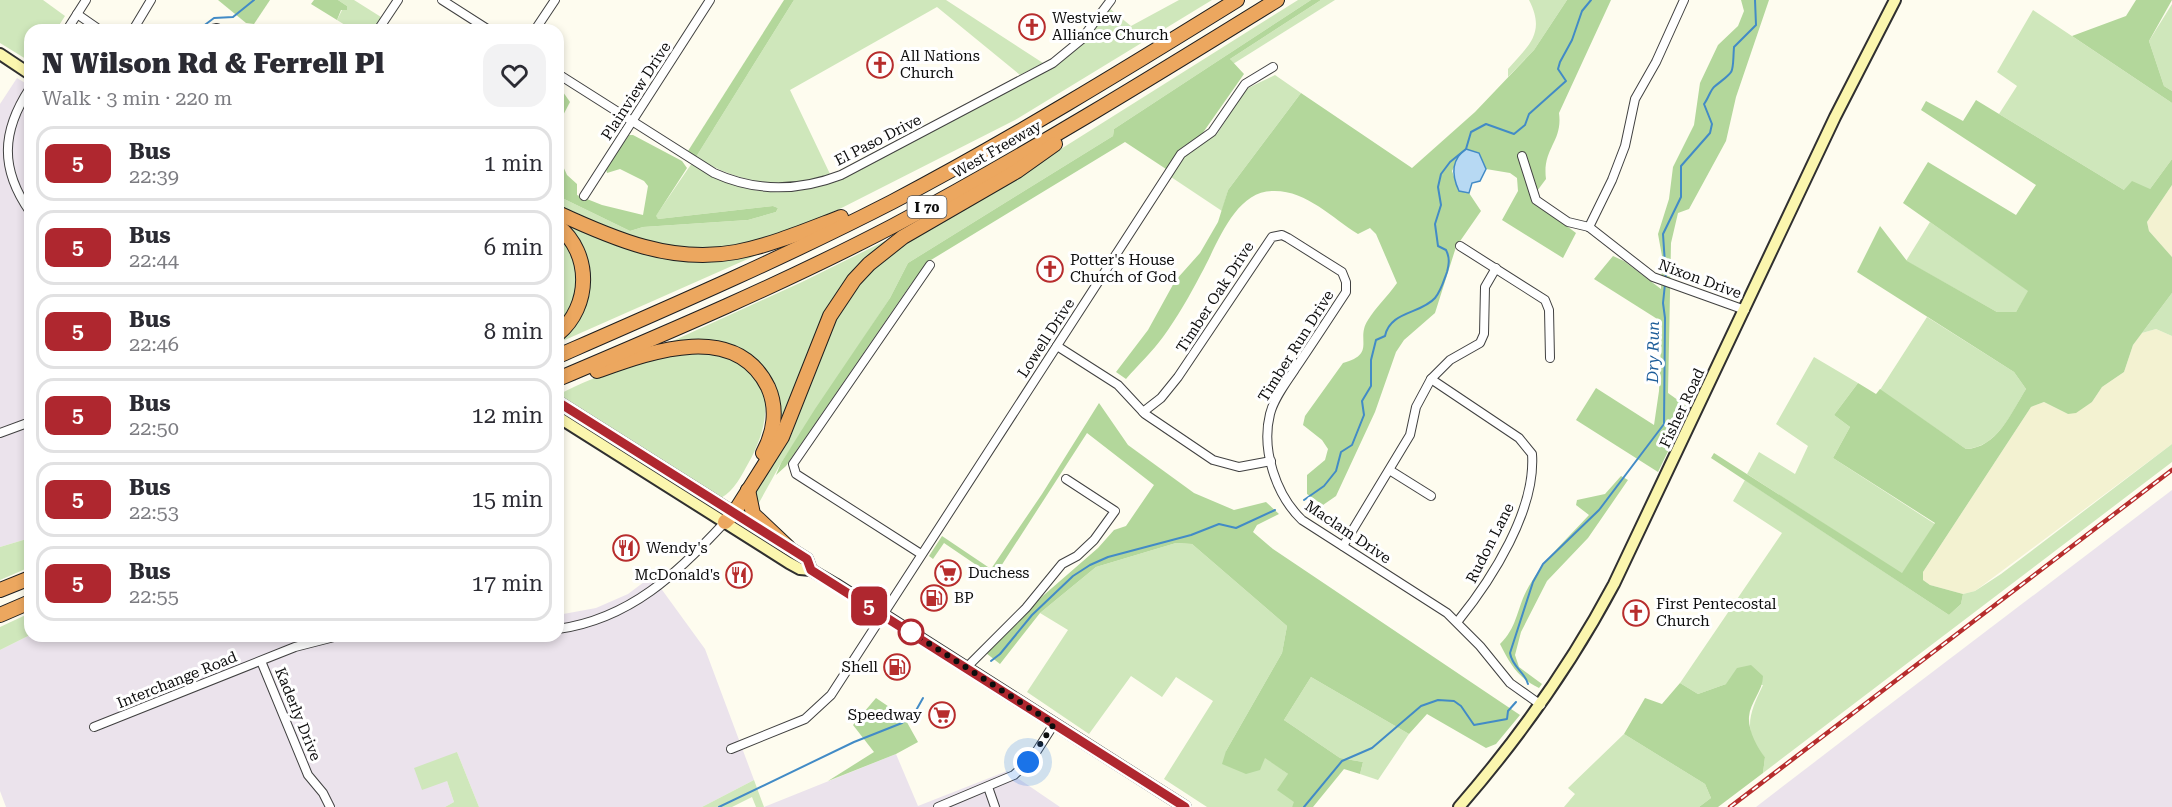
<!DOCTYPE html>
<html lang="en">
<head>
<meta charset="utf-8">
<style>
  :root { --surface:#fff; --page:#f2f2f3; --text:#2b2b33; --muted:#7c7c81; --line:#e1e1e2 }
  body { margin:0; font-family:"Roboto Serif",serif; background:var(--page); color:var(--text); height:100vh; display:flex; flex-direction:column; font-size:22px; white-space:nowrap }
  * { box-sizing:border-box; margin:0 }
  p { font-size:20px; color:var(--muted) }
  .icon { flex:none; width:33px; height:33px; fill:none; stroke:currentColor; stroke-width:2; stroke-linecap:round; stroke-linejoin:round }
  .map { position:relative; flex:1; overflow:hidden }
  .sheet { position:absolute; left:24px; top:24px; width:540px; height:618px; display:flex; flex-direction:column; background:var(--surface); border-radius:18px; box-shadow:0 3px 9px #0003 }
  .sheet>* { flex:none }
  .badge { padding:0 12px; border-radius:9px; font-size:21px; line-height:39px }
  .you { position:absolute; width:30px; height:30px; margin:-15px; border:4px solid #fff; border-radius:50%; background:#1a73e8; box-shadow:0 0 0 9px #1a73e833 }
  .map>.badge { position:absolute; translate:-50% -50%; box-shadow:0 0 0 3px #fff }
  .round { display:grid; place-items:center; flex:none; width:63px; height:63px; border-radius:18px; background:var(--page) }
  .headline { display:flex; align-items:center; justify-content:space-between; height:102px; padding:0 18px }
  h1 { font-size:28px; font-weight:800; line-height:45px }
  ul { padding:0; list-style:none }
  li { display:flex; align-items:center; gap:18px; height:75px; margin:0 12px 9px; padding:0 6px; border:3px solid var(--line); border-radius:18px }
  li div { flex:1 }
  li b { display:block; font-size:22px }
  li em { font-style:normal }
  li .badge { min-width:66px; font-weight:700; text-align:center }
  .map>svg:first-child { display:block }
  .industrial { fill:#ebe3ec }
  .farmland { fill:#f3f2d1 }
  .green { fill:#cfe7bb }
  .forest { fill:#b3d79b }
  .water { fill:#b7d9f3; stroke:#428bc6; stroke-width:1.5 }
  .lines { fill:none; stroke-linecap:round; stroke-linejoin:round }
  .stream { stroke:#428bc6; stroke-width:2 }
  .street-casing { stroke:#414141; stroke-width:10 }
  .secondary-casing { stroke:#303030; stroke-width:14 }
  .highway-casing { stroke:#1f1f1f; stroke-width:16 }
  .street { stroke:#fff; stroke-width:8 }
  .secondary { stroke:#fbf6ae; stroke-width:10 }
  .highway { stroke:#eca75f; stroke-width:14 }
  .rail-casing { stroke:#b72d2d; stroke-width:4.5 }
  .rail { stroke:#fff; stroke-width:2; stroke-dasharray:7; stroke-linecap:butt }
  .line-casing { stroke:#fff; stroke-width:14 }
  .line { stroke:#af272f; stroke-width:9 }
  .walk { stroke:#0e0e0e; stroke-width:6; stroke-dasharray:0 10.8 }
  .stop-dot { fill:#fff; stroke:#af272f; stroke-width:3 }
  .labels { text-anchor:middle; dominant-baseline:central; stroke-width:6; stroke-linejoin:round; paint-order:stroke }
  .shield { fill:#fff; stroke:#565656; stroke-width:1.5 }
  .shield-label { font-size:14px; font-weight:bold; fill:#0e0e0e }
  .poi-label { font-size:15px; fill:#0e0e0e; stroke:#fff; text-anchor:start }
  .street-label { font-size:15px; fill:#0e0e0e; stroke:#fff }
  .water-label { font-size:16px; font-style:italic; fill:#1d5d99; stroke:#fff }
</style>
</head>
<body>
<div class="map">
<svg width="2172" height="807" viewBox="0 0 2172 807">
  <rect width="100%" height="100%" fill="#fefcef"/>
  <g class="industrial">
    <polygon points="17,78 30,86 30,538 0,547 0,104"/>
    <polygon points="2172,490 2172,807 1756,807 1868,721"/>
    <polygon points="652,576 705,649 754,780 702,807 479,807 457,752 447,781 454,802 445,807 6,807 0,791 0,650 30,635 558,636 558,615 596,608 628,594"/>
    <polygon points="896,754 918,806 1007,771 1060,807 764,807"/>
  </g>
  <g class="farmland">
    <polygon points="2172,185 2172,257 2149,231 2147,222"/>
    <polygon points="2156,329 2172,336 2172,444 1975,591 1963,594 1930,585 1923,580 1923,572 2031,407 2044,402 2068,414 2092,402 2102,387 2124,372 2133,345 2142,333"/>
  </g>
  <g class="green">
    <polygon points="0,0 43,0 65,16 56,30 30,30 30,59 26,59 0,43"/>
    <polygon points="338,0 354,0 381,17 373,30 353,30 337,20 342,10 347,10 347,6"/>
    <path d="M 794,0 L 946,0 L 1043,63 L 1020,75 L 937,7 L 790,90 L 830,174 C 783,191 738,183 696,157 Z"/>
    <path d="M 1179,0 L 1212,0 L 1015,120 L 804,227 L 739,247 L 704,250 L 676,249 L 611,231 L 558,205 L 558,196 L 630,231 L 643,227 L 748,220 L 776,212 L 778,208 L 773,206 L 658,219 L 655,217 L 692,163 C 743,197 786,200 842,179 L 1056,66 L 1083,43 L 1109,8 L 1131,26 Z"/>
    <polygon points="1298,0 1311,0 1114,129 1113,136 908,263 890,298 781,463 755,510 753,497 755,486 774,464 788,435 838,313 870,270 898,247 1007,183"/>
    <polygon points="1321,0 1335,0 1233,64 1230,59"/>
    <path d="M 1529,0 L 1567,0 L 1534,50 L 1508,77 L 1508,69 C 1529,45 1546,33 1529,0 Z"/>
    <polygon points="2172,4 2172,91 2164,86 2149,41"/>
    <polygon points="2033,10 2172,103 2172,159 2150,189 2124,190 1999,114 2017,86 1997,72"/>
    <polygon points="1275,75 1301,93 1228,190 1222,211 1171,177 1186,154 1217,134 1246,89"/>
    <polygon points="558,217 644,252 768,250 558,343 588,292"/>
    <polygon points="1930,222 2029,291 2016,312 1997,312 1906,261"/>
    <path d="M 558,233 C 586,259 581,299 558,327 Z"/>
    <polygon points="889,239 848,282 786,422 777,426 749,356 664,345 802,282"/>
    <polygon points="2172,293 2172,336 2156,329 2142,333"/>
    <path d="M 1927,317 L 2014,372 L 2026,389 C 2011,413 1998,447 1966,449 L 1880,390 Z"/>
    <path d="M 706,350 C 715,353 724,355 733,358 C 779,377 768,429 749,462 C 741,476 735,490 721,498 L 558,395 C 598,373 661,354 706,350 Z"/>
    <polygon points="1814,357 1858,383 1834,415 1850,427 1833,458 1935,524 1902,574 1747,474 1759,452 1795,474 1808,446 1776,424"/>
    <path d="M 2172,444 L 2172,462 L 1763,773 L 1765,757 C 1741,732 1750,712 1763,685 L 1726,684 L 1698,694 L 1680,683 L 1782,533 L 1733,501 L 1745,480 L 1949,615 L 1961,604 L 1963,594 L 1975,591 L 2001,574 Z"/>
    <polygon points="30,538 30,567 0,580 0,547"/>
    <polygon points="1176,543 1192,544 1287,626 1282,653 1226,751 1265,757 1288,774 1295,802 1292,807 1207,807 1164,779 1213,701 1176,677 1162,697 1131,676 1089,734 1027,692 1068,630 1040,613 1096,567"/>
    <polygon points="30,613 30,635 0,650 0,627"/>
    <polygon points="1311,677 1409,734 1378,780 1360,774 1363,762 1340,758 1284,720"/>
    <polygon points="1624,734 1705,784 1711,798 1699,807 1564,807 1575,794 1568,788"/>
    <polygon points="457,752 479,807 445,807 454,802 447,781 422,790 414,768"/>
    <polygon points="754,780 764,807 756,807 752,797 732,807 702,807"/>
  </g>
  <g class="forest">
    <polygon points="218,0 270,0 254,24 246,23"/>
    <polygon points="314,0 338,0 347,6 347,10 341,10 337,20 311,4"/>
    <polygon points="784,0 794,0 696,157 688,151"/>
    <polygon points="1311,0 1321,0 1230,59 1244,74 1202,134 1180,149 1166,169 1125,142 931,260 911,284 786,466 776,475 781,463 815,409 890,298 908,263 1113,136 1114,129"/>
    <path d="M 1567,0 L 1611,0 L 1559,113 C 1563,142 1542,148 1546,179 L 1531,199 L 1576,233 L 1563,258 L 1502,220 L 1518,191 L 1517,178 L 1510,173 L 1486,169 L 1479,153 L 1458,159 L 1452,171 L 1459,191 L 1469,193 L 1481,211 L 1456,247 L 1435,313 L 1404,340 L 1396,352 L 1375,412 L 1336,496 L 1323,505 L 1307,494 L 1307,475 L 1325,460 L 1328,449 L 1322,440 L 1303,425 L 1305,416 L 1343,363 C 1377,354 1355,339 1368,320 C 1376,307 1388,296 1397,283 L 1376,234 L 1370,228 L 1358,234 C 1332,218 1306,190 1273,191 C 1234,191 1217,246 1201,274 C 1190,295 1177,318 1163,337 C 1152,352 1138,365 1126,379 L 1116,372 L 1148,330 L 1175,281 L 1200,253 L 1218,222 L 1228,190 L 1301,93 L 1412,168 L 1475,112 L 1534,50 Z"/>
    <polygon points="1741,0 1769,0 1736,97 1726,141 1689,209 1678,213 1671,243 1668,393 1689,408 1658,472 1576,420 1596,388 1654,425 1659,391 1662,322 1594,279 1613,256 1624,261 1661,289 1662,256 1658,234 1669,199 1673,167 1694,125 1700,83 1718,45 1738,26 1744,11"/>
    <polygon points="2136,0 2172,0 2149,41 2164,86 2172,91 2172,103 2072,36 2126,16"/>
    <polygon points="558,89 563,92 570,102 558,125"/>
    <path d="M 1976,100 L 2124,190 L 2132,181 L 2150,189 L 2172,159 L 2172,185 L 2147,222 L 2149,231 L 2172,257 L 2172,293 L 2133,345 L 2124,372 L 2102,387 L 2092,402 L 2076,413 L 2068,414 L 2044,402 L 2031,407 L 1923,572 L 1923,580 L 1930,585 L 1963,594 L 1961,604 L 1949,615 L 1711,458 L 1714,453 L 1902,573 L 1935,523 L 1833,458 L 1850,427 L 1834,415 L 1858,383 L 1876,394 L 1880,389 L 1966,449 C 1997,448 2011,413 2026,389 L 2014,372 L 1857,272 L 1880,226 L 1907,261 L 1997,312 L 2016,312 L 2028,291 L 1903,203 L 1928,162 L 2016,215 L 2036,185 L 1921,110 L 1926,101 L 1963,121 Z"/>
    <polygon points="629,135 633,135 682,161 687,168 656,216 658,219 773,206 778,208 776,212 748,220 643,227 630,231 558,196 558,155 567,175 577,184 577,195 602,205 643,215 648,186 644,181 620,169 607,173 606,169"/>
    <polygon points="1099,403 1128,445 1194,493 1234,510 1266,502 1279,514 1257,525 1253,532 1273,549 1520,715 1496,744 1486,748 1427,714 1409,734 1311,677 1284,720 1340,758 1363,762 1360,774 1344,769 1313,807 1292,807 1294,802 1277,790 1288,774 1265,758 1260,770 1246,774 1222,764 1226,751 1282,653 1287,626 1192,544 1176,543 1096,567 1040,613 1000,664 986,653 1037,601 1098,548 1114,530 1126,526 1154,485 1087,433 994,577 944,543 933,559 929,556 942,536 991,569 1042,494"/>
    <path d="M 1621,476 L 1628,480 L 1588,538 L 1547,581 L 1521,632 L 1515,655 L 1519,667 L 1542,684 L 1539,688 C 1518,678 1510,664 1500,644 C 1518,627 1517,606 1529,586 C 1544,559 1568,538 1589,515 L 1576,505 L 1577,500 L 1605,494 Z"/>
    <path d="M 1751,665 L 1763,676 C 1763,691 1750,702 1749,717 C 1748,730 1757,748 1765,757 L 1763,773 L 1718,807 L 1699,807 L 1711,798 L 1705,784 L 1624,734 L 1645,698 L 1662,704 L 1680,683 L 1698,694 L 1726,684 L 1737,668 Z"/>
    <polygon points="876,698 904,717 918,742 896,754 828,781 874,752 853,725"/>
  </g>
  <path class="water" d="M 1466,149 L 1479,153 L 1486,169 L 1480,181 L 1472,183 L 1469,193 L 1459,191 C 1451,174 1452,159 1466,149 Z"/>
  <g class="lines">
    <g class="stream">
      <polyline points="198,30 214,18 233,17 254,0"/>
      <path d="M 1666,279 L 1663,234 L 1681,197 L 1681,166 L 1710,133 L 1712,124 L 1704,104 C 1708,99 1710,91 1714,87 C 1736,69 1732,76 1734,47 L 1756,25 L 1755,0"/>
      <path d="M 1304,500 L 1324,486 L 1336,471 L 1341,452 L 1352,445 L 1364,415 L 1362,401 L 1371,386 L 1371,360 L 1376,340 L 1385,336 C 1390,311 1421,314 1435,298 C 1441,291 1444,280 1447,272 C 1449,264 1450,258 1446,250 L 1438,246 L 1435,224 L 1441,205 L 1438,187 L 1441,174 L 1450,162 L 1466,149 L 1471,132 L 1486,124 L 1514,134 L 1525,125 L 1529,114 L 1566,81 L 1558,69 L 1560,62 L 1572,40 L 1582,11 L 1591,0"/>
      <polyline points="991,661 1000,654 1032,615 1073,576 1090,565 1108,557 1191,535 1219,524 1236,528 1275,510"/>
      <path d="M 1528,684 C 1525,672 1512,667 1510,653 L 1533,582 L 1543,564 L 1599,510 L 1664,424 L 1665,318 L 1663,303 L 1665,284"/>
      <polyline points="719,807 854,742 902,723 914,714 923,698"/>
      <polyline points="1304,807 1342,761 1372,748 1421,706 1438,700 1454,701 1461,706 1474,725 1507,719 1508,711 1516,702"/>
    </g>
    <g class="street-casing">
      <g id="street">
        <polyline points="442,0 489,30"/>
        <polyline points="77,14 100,30"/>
        <polyline points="67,30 86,0"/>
        <polyline points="133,30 151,0"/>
        <polyline points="208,30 217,28 221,30"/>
        <polyline points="378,30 398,0"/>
        <polyline points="535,30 555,0"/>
        <path d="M 558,74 L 714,173 C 756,192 797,192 841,175 L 1053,63 L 1081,40 L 1111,0"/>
        <path d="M 30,88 C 1,132 0,169 30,212"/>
        <polyline points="1522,156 1536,200 1568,222 1589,227"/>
        <polyline points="584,196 710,0"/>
        <polyline points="1589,227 1612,180 1625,146 1635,99 1656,62 1684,0"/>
        <polyline points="1589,227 1653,277 1745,310"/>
        <polyline points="1460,246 1545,300 1549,310 1550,358"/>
        <polyline points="1057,346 1118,385 1145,414 1213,460 1239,467 1271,461"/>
        <path d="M 1431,379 L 1519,438 L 1532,454 C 1536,510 1492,579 1458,621"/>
        <path d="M 1143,412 L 1161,398 L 1178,377 L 1272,237 L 1282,235 L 1288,238 L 1342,272 L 1346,282 L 1346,292 C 1329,318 1312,344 1295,369 C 1286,383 1274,398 1270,414 C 1261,450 1276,495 1302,520 L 1447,613 L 1480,646 L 1510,683 L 1541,705"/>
        <polyline points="0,433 30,422"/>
        <polyline points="1391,471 1431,496"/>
        <polyline points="1343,546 1410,435 1416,407 1431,379 1450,360 1480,343 1484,334 1485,287 1496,268"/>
        <polyline points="921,554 796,474 793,464 930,265"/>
        <path d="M 558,629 C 630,619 678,573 725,522"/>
        <polyline points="261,661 308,775 323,793 330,807"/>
        <polyline points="967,667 1026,608 1062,564 1077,556 1094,540 1115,511 1066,479"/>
        <polyline points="94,727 295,647 338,636"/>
        <polyline points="731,749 805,719 831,695 1181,154 1212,132 1245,84 1273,67"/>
        <polyline points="988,787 995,807"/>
        <polyline points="938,807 1014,775 1033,757 1054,724"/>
      </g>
    </g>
    <g class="secondary-casing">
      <g id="secondary">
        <polyline points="0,54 30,74"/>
        <polyline points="558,402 807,559 811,570"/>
        <polyline points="558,417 789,563 800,569 811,570 835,584 1185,807"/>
        <path d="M 1459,807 C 1519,738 1571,665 1614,584 L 1835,117 L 1895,0"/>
      </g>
    </g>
    <g class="highway-casing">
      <g id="highway">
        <path d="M 558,213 C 614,239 672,264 736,252 C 772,245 807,230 841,217"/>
        <path d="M 558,226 C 592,254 591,306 558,334"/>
        <path d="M 558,356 C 670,307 783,258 892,202 C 1010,140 1124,70 1237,0"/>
        <path d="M 597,371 C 650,352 735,320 768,387 C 778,409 774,433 763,453"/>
        <path d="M 558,379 C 671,331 784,283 893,226 C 1024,156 1151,78 1277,0"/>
        <polyline points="748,490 753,514 788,547"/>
        <polyline points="725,522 734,513 782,437 830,316 854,280 869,264 903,237 1017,171 1055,144"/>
        <polyline points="0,590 30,578"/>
        <polyline points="0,615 30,602"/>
      </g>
    </g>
    <use href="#street" class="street"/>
    <use href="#secondary" class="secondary"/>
    <use href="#highway" class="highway"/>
    <g class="rail-casing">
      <polyline id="rail" points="1730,807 2172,470"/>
    </g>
    <use href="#rail" class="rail"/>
  </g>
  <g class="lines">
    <g class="line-casing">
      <polyline id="line" points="558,402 807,559 811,570 1185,807"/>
    </g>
    <use href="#line" class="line"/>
    <polyline class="walk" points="911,632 1054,724 1028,762"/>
  </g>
  <defs>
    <g id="church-ring" transform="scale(1.35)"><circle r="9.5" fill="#fff" stroke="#b72d2d" stroke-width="1.5"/><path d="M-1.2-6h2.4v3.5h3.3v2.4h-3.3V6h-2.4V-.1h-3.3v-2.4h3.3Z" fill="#b72d2d"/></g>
    <g id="restaurant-ring" transform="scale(1.35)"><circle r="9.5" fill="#fff" stroke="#b72d2d" stroke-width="1.5"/><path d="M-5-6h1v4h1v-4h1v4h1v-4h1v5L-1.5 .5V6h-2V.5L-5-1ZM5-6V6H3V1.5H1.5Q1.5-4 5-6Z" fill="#b72d2d"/></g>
    <g id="supermarket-ring" transform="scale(1.35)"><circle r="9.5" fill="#fff" stroke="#b72d2d" stroke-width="1.5"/><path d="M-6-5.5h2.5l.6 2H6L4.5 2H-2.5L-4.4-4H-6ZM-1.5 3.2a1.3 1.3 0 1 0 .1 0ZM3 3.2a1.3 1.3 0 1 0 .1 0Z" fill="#b72d2d"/></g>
    <g id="fuel-ring" transform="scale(1.35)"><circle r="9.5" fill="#fff" stroke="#b72d2d" stroke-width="1.5"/><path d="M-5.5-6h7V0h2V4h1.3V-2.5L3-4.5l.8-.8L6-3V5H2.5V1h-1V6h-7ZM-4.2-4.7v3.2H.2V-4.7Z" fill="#b72d2d"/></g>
  </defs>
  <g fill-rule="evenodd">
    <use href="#church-ring" x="1032" y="27"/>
    <use href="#church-ring" x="880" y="65"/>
    <use href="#church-ring" x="1050" y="269"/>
    <use href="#restaurant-ring" x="626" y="548"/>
    <use href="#supermarket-ring" x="948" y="573"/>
    <use href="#restaurant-ring" x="739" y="575"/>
    <use href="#fuel-ring" x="934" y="598"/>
    <use href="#church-ring" x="1636" y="613"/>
    <use href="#fuel-ring" x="897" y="667"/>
    <use href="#supermarket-ring" x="942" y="715"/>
  </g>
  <circle class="stop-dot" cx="911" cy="632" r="12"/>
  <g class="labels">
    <rect class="shield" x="907.5" y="196" width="39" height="22" rx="4.5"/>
    <g class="shield-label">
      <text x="927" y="207">I 70</text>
    </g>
    <g class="poi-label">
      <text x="1052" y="18">Westview<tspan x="1052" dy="17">Alliance Church</tspan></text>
      <text x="900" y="56">All Nations<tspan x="900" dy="17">Church</tspan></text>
      <text x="1070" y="260">Potter's House<tspan x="1070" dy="17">Church of God</tspan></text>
      <text x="646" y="548">Wendy's</text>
      <text x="968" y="573">Duchess</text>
      <text x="720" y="575" text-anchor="end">McDonald's</text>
      <text x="954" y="598">BP</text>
      <text x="1656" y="604">First Pentecostal<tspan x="1656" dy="17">Church</tspan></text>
      <text x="878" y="667" text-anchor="end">Shell</text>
      <text x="922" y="715" text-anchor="end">Speedway</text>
    </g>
    <g class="street-label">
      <text transform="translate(636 91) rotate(-57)">Plainview Drive</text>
      <text transform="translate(878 140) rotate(-27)">El Paso Drive</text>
      <text transform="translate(997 149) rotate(-30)">West Freeway</text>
      <text transform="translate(1700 279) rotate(20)">Nixon Drive</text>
      <text transform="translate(1215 297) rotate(-57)">Timber Oak Drive</text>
      <text transform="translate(1046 338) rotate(-57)">Lowell Drive</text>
      <text transform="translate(1296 346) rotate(-58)">Timber Run Drive</text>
      <text transform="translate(1682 408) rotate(-65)">Fisher Road</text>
      <text transform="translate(1348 532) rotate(34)">Maclam Drive</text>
      <text transform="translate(1490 543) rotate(-63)">Rudon Lane</text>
      <text transform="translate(177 680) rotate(-22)">Interchange Road</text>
      <text transform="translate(298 714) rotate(68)">Kaderly Drive</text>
    </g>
    <g class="water-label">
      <text transform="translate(1653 352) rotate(-89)">Dry Run</text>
    </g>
  </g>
</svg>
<div class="you" style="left:1028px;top:762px"></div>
<b class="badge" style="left:869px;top:606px;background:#af272f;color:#fff">5</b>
<section class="sheet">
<div class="headline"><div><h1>N Wilson Rd &amp; Ferrell Pl</h1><p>Walk · 3 min · 220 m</p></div><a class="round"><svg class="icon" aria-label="heart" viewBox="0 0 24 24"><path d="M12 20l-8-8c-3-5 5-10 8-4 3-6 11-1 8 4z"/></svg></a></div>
<ul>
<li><span class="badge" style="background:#af272f;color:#fff">5</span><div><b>Bus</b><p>22:39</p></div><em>1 min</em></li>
<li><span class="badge" style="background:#af272f;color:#fff">5</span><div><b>Bus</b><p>22:44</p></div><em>6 min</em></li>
<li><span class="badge" style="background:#af272f;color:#fff">5</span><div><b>Bus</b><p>22:46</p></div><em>8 min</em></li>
<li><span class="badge" style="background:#af272f;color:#fff">5</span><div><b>Bus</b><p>22:50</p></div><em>12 min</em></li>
<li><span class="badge" style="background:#af272f;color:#fff">5</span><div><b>Bus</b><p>22:53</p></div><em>15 min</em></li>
<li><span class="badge" style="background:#af272f;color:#fff">5</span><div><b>Bus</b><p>22:55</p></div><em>17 min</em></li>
</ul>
</section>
</div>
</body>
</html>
